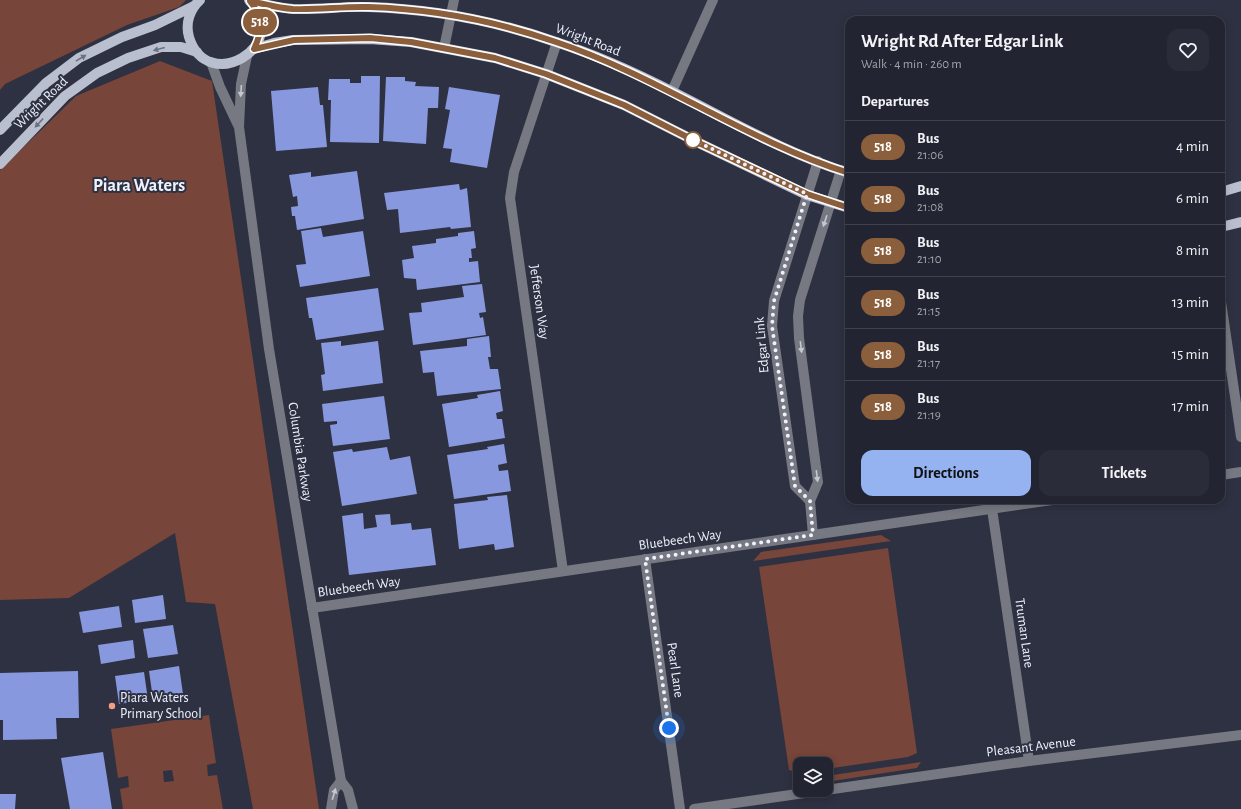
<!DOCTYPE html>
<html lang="en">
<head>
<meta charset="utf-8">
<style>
  :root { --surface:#222531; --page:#2a2d39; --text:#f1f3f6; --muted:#a2a5ab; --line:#3f424d; --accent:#95b2f1 }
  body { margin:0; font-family:"Alegreya Sans",sans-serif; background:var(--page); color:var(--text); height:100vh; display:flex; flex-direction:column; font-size:15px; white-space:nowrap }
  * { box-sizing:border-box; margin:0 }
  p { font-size:13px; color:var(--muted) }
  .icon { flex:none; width:22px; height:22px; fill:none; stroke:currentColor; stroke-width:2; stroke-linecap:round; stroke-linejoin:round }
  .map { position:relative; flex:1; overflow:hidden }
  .sheet { position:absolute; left:845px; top:16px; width:380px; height:488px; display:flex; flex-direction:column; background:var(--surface); border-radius:12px; box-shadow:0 2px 10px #0003,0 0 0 1px var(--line) }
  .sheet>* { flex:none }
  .badge { padding:0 8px; border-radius:13px; font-size:14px; line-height:26px }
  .controls { position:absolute; left:793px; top:757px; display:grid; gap:8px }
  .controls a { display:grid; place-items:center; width:40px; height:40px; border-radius:8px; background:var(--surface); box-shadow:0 2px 10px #0003,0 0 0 1px var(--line); font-size:20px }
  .you { position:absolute; width:20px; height:20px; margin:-10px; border:3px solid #fff; border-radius:50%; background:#1a73e8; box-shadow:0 0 0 6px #1a73e833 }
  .map>.badge { position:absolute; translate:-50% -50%; box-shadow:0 0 0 2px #fff }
  h2 { padding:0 16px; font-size:15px; line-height:36px }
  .round { display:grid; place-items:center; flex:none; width:42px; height:42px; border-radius:12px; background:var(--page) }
  .head { display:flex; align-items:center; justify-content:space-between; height:68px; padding:0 16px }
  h1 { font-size:19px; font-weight:700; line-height:30px }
  .button { display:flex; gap:8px; margin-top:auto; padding:8px 16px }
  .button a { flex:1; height:46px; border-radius:12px; background:var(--accent); color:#111; font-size:16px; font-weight:700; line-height:46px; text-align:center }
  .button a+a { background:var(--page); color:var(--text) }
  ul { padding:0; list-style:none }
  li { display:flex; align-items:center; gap:12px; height:52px; padding:0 16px; border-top:1px solid var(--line) }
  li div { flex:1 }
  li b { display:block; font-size:15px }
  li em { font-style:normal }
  li .badge { min-width:44px; font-weight:700; text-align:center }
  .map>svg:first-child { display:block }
  .green { fill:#774539; fill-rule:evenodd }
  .building { fill:#8898de }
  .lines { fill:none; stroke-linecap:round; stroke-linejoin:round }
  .minor { stroke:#767981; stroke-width:10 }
  .major { stroke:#babfd0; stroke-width:10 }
  .oneway { fill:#6c7181 }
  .oneway2 { fill:#c5c8d2 }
  .line-casing { stroke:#fff; stroke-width:9 }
  .line { stroke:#8b5e3c; stroke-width:6 }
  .walk { stroke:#eff2fd; stroke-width:4; stroke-dasharray:0 7.2 }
  .stop-dot { fill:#fff; stroke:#8b5e3c; stroke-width:2 }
  .poi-dot { fill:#f49e88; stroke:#2d3141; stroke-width:1.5 }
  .labels { text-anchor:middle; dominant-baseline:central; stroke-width:4; stroke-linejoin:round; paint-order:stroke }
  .street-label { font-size:14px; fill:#eff2fd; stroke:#2d3141 }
  .poi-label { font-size:14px; fill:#eff2fd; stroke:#2d3141; text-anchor:start }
  .district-label { font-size:18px; font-weight:bold; fill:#eff2fd; stroke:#2d3141 }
</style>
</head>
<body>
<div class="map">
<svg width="1241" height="809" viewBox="0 0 1241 809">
  <rect width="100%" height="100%" fill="#2d3141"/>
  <g class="green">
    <polygon points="0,0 186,0 179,7 127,25 5,84 0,90"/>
    <polygon points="160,61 212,81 319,809 253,809 215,604 186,602 175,533 69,598 0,600 0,170 76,96"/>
    <polygon points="881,535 891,541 753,561 761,552"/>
    <polygon points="888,548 917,753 908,757 826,769 826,764 800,764 800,773 789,770 759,567"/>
    <path d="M 209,715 L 216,763 L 207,765 L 208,776 L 217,775 L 223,809 L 123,809 L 120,789 L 129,787 L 128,776 L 118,778 L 111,729 ZM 172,770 L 174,781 L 164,782 L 163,771 Z"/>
    <polygon points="921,762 917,768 826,782 826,776"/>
  </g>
  <g class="building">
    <polygon points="361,76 380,76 379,143 330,142 331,100 328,100 329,79 350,79 350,83 361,83"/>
    <polygon points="386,77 405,77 405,81 416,82 415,86 439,87 438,108 428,108 426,144 383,141"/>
    <polygon points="318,87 320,105 323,105 327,147 276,151 271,91"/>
    <polygon points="449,87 500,95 487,168 450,162 452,149 443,148 450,110 445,109"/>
    <polygon points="357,171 364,219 297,230 295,216 292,216 291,207 298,206 297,196 293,197 289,175 311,172 311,177"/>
    <polygon points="459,184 460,190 467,188 471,227 451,229 450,227 400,233 398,209 387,210 384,193"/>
    <polygon points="321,228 323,237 363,231 370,276 300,287 296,265 306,264 301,231"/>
    <polygon points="474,231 476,248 471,249 472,258 469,258 469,262 478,261 480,282 417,290 416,279 404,278 402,260 414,258 412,246 436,243 436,239 458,236 458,233"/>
    <polygon points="482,284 486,312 479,313 480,318 483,317 486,335 413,345 409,313 422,312 421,303 464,297 462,286"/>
    <polygon points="378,288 384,330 316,340 312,318 309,318 306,298"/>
    <polygon points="489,336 491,357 488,357 490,369 498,369 501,389 437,396 434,372 423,373 420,351 467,346 467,339"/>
    <polygon points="341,341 341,346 378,341 383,383 323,391 321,375 325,374 321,343"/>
    <polygon points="500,391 503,411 496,413 497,419 502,419 505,438 449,447 442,404 478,398 477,395"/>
    <polygon points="384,396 390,439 333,446 330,425 337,424 337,421 324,422 322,404"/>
    <polygon points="504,444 507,463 498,465 499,471 508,470 511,491 454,499 447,455 488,449 487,447"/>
    <polygon points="387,447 390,460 410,456 417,494 342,506 333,452 352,449 353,452"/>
    <polygon points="507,495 514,547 495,550 494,544 459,549 454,504 488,500 487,497"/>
    <polygon points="363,513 364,529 377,527 375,515 390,514 391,525 411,523 412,530 431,528 436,565 349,575 342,516"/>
    <polygon points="163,595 166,619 135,623 132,600"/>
    <polygon points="119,606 122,627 83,633 79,612"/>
    <polygon points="173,625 178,654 148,658 143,629"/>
    <polygon points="133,640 135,658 101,664 98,645"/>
    <polygon points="179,666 183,694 153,699 149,671"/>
    <polygon points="78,671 79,718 56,718 57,739 3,740 3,720 0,720 0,673"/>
    <polygon points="144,672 148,700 119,704 115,676"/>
    <polygon points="103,752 112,809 70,809 61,758"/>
    <polygon points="0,794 16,794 15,809 0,809"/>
  </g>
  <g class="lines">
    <g class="minor">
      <polyline points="557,42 514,172 510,198 563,571"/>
      <polyline points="444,48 454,0"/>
      <polyline points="247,56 241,84 239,127 269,349 341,781 348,790 353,809"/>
      <polyline points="211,62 220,87 238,125"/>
      <polyline points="672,91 713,0"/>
      <polyline points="1221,302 1241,437"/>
      <polyline points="1221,475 1241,472"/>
      <polyline points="810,501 795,486 772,326 774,301 818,161"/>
      <polyline points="992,509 1029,761"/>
      <polyline points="813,535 810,501 818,482 799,338 798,316 800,300 841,170"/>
      <polyline points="645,559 680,809"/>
      <polyline points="312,608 1052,500"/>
      <polyline points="826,790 1029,761 1241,735"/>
      <polyline points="331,809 334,790 341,781"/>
      <polyline points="694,809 825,790"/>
    </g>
    <g class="major">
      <path d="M 200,0 C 190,9 185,23 189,37 C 207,96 293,46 249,0"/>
      <path d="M 250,1 C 264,4 278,8 293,9 C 319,10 344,6 369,7 C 433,9 496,21 556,42 C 596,55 636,73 673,92 C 731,121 787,154 849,173"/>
      <polyline points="254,49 274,43 293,40 370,39 411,42 495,58 546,74 624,105 701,144 807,195 849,208"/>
      <polyline points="0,130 46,83 79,58 122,37 155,25 194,6"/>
      <polyline points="0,164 65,96 97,73 128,58 161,47 181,47 197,52"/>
      <polyline points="1221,192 1241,186"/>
      <polyline points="1221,227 1241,222"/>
    </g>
  </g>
  <defs><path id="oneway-solid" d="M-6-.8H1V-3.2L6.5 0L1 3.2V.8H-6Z"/></defs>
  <g class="oneway">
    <use href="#oneway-solid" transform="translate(159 49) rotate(165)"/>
    <use href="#oneway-solid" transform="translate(81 58) rotate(-31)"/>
    <use href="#oneway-solid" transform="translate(39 123) rotate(133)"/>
  </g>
  <g class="oneway2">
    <use href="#oneway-solid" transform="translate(241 91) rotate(94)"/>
    <use href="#oneway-solid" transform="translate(825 221) rotate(109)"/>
    <use href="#oneway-solid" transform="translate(801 347) rotate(83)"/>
    <use href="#oneway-solid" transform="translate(817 476) rotate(83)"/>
    <use href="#oneway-solid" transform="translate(334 794) rotate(-73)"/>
  </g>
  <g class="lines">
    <g class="line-casing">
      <path id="line" d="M 849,173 C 747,141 658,76 556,42 C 496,21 433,9 369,7 C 344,6 319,10 293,9 C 278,8 264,4 250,1 C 263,17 263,30 254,49 L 294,40 L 370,38 L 411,42 L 495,58 L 546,74 L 624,105 L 701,144 L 807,194 L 849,208"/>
    </g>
    <use href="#line" class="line"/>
    <polyline class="walk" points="669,728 645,559 813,535 810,501 795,486 772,326 774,301 807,194 689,138 693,140"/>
  </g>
  <circle class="stop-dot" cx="693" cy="140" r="8"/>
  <circle class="poi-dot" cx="112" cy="706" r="4"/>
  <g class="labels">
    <g class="street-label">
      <text transform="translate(588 40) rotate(21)">Wright Road</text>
      <text transform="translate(41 103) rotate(-44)">Wright Road</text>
      <text transform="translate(539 302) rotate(82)">Jefferson Way</text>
      <text transform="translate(762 345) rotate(-95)">Edgar Link</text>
      <text transform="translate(300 452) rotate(81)">Columbia Parkway</text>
      <text transform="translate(680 540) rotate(-8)">Bluebeech Way</text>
      <text transform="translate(359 587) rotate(-8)">Bluebeech Way</text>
      <text transform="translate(1024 633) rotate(82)">Truman Lane</text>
      <text transform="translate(675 670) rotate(82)">Pearl Lane</text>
      <text transform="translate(1031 747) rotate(-7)">Pleasant Avenue</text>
    </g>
    <g class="poi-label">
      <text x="120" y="698">Piara Waters<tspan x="120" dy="16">Primary School</tspan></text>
    </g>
    <g class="district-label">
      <text x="139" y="186">Piara Waters</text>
    </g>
  </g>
</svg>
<div class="controls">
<a><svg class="icon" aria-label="layers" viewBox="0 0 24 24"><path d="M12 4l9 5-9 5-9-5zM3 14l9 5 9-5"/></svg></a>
</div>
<div class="you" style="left:669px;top:728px"></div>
<b class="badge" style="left:260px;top:22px;background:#8b5e3c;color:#fff">518</b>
<section class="sheet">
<div class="head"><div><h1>Wright Rd After Edgar Link</h1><p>Walk · 4 min · 260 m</p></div><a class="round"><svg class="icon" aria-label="heart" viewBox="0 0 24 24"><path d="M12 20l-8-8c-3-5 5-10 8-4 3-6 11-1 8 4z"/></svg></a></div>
<h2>Departures</h2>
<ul>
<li><span class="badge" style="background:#8b5e3c;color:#fff">518</span><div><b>Bus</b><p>21:06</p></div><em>4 min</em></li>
<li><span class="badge" style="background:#8b5e3c;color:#fff">518</span><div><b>Bus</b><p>21:08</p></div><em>6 min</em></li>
<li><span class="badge" style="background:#8b5e3c;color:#fff">518</span><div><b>Bus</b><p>21:10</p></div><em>8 min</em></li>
<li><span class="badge" style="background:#8b5e3c;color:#fff">518</span><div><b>Bus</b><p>21:15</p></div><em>13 min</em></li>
<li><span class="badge" style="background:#8b5e3c;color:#fff">518</span><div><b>Bus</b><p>21:17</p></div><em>15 min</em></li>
<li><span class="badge" style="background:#8b5e3c;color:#fff">518</span><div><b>Bus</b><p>21:19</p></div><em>17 min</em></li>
</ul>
<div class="button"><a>Directions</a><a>Tickets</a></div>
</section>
</div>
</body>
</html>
